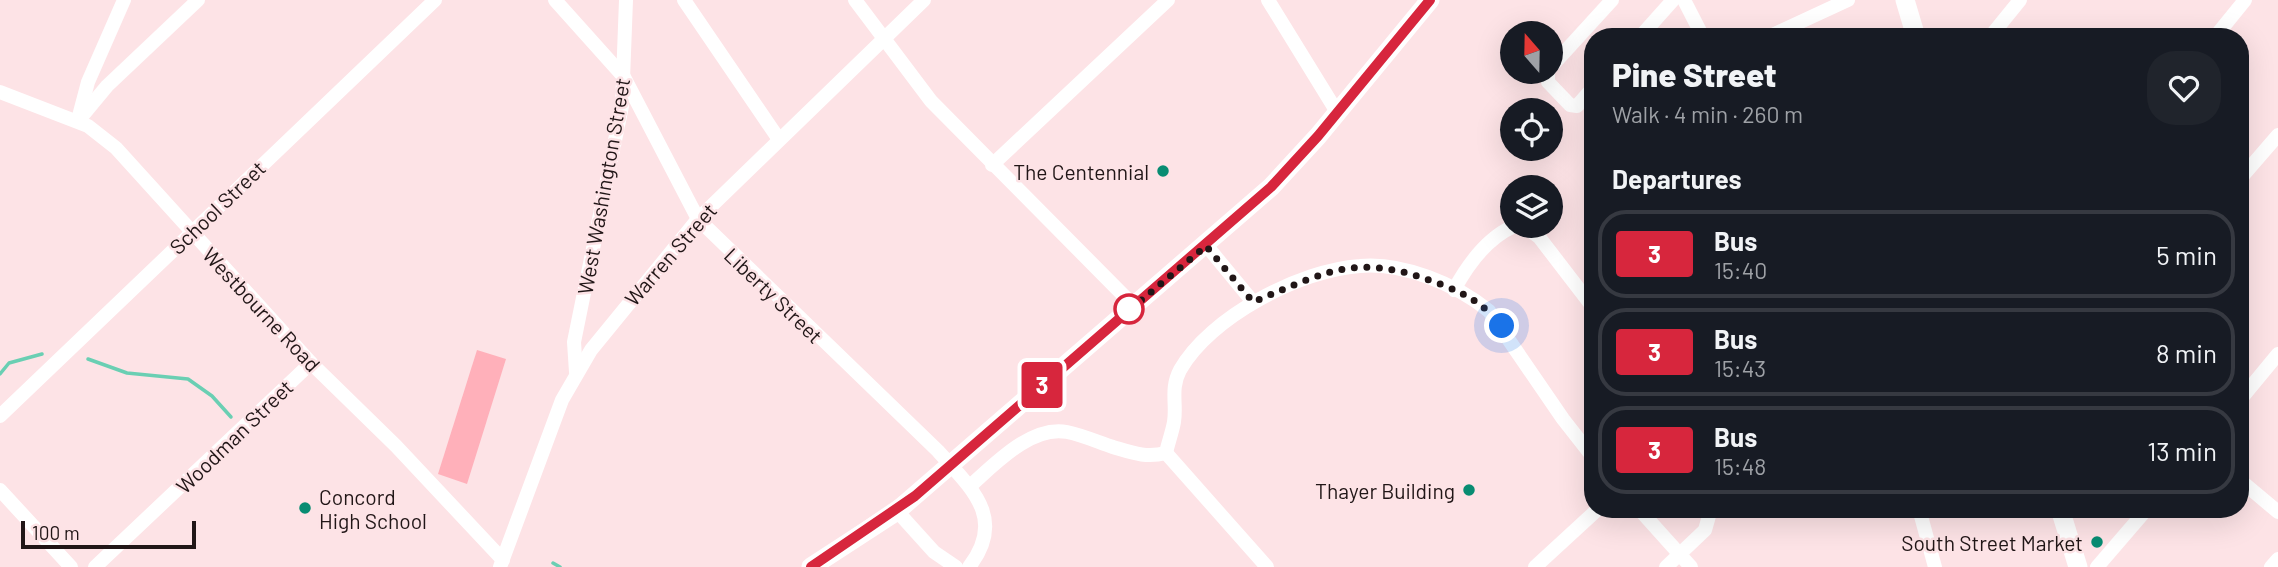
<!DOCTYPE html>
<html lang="en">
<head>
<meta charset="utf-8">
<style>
  :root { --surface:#171b24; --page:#20242c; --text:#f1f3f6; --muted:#9ea1a6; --line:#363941 }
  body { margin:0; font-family:Barlow,sans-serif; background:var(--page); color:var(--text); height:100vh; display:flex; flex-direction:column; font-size:26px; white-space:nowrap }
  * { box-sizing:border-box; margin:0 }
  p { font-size:23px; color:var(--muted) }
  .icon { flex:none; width:38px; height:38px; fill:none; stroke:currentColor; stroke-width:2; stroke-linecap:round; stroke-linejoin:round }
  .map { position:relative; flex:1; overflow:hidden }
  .details { position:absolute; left:1584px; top:28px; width:665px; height:490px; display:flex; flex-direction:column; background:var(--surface); border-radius:28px; box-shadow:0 7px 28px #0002 }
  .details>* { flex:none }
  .badge { padding:0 14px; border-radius:5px; font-size:24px; line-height:46px }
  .needle { width:46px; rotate:340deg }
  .buttons { position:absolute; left:1500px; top:21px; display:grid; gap:14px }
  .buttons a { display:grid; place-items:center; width:63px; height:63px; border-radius:50%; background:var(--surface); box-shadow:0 7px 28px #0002; font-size:35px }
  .scale { position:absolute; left:21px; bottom:18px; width:175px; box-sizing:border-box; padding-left:7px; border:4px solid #211617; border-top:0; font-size:19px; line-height:24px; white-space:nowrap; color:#211617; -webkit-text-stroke:5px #fde3e6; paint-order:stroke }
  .you { position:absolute; width:35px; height:35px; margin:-18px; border:5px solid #fff; border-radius:50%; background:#1a73e8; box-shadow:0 0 0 10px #1a73e833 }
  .map>.badge { position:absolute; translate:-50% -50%; box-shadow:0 0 0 4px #fff }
  h2 { padding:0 28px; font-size:26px; line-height:63px }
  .round { display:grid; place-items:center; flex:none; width:74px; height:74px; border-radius:28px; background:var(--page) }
  .overview { display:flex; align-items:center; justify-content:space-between; height:119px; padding:0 28px }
  h1 { font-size:33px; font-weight:800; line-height:52px }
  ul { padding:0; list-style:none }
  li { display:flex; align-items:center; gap:21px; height:88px; margin:0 14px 10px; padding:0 14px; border:4px solid var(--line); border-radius:28px }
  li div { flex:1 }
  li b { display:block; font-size:26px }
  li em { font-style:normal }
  li .badge { min-width:77px; font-weight:700; text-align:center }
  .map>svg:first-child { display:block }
  .green { fill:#ffb0ba }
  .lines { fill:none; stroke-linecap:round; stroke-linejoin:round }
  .stream { stroke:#6acfb3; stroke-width:3.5 }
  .minor { stroke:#fff; stroke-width:14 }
  .major { stroke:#fff; stroke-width:19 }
  .line-casing { stroke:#fff; stroke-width:16 }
  .line { stroke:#d7263d; stroke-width:10 }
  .walk { stroke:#211617; stroke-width:7; stroke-dasharray:0 12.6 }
  .poi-dot { fill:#088c72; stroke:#fde3e6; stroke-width:2.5 }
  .stop-dot { fill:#fff; stroke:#d7263d; stroke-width:3.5 }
  .labels { text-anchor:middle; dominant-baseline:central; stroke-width:5; stroke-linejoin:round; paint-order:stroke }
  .poi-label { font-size:21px; fill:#211617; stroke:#fde3e6; text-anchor:end }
  .street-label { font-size:21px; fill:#211617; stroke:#fde3e6 }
</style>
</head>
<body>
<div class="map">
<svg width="2278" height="567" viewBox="0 0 2278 567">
  <rect width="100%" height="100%" fill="#fde3e6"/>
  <polygon class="green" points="477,350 506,359 467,484 438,474"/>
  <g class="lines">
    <g class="stream">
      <polyline points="88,359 127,373 188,379 212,396 231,417"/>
      <polyline points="0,374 9,363 42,354"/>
      <polyline points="553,563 560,567"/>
    </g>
    <g class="minor">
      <path d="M 555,0 L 624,77 L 698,219 L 938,451 C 971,488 1007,518 969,567"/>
      <polyline points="684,0 778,138"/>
      <polyline points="855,0 931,101 1133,305"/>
      <polyline points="1268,0 1337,112"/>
      <polyline points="1684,0 1703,37"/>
      <polyline points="1640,37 1673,0"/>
      <polyline points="1768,37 1848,0"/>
      <polyline points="1990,37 2020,0"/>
      <polyline points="2215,37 2245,0"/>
      <polyline points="1550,68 1612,0"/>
      <polyline points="1548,72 1548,82 1570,105 1577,106 1592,89"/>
      <polyline points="0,92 88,126 116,148 311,363 396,446 503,560"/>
      <polyline points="79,116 88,82 124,0"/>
      <polyline points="78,121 107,86 198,0"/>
      <polyline points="992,165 1168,0"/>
      <polyline points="2240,179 2278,135"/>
      <polyline points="1517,226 1528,229 1539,237 1592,306"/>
      <polyline points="1206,245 1253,302"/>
      <path d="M 1454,290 C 1468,264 1487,238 1514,226"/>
      <polyline points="576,372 574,342 622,106 626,0"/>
      <polyline points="2240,400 2278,354"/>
      <polyline points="0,416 435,0"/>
      <path d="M 1166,453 C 1168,443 1172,433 1174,422 C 1177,404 1170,389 1180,370 C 1210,317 1300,270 1360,266 C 1402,262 1456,284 1489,311 L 1563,419 L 1592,456"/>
      <polyline points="1166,453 1267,567"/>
      <polyline points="2240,480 2278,512"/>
      <path d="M 970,486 C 994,465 1031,425 1067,432 C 1082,435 1098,442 1113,447 C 1133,453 1146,458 1166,453"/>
      <polyline points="0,490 71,567"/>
      <polyline points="1639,509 1691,567"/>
      <polyline points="1919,509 1935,567"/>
      <polyline points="897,511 934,552 956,567"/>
      <polyline points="95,567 311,363"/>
      <polyline points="500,567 562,400 591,350 698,219 924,0"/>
      <polyline points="1535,567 1598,509"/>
      <polyline points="1666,567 1705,530 1711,509"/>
      <polyline points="2097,567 2147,509"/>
      <polyline points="2271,567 2278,559"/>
    </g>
    <g class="major">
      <polyline points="1905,0 1916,37"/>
      <polyline points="2060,509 2078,567"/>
      <polyline points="811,567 897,511 1271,187 1318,136 1430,0"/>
    </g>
  </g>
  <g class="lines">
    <g class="line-casing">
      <polyline id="line" points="811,567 915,496 1271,187 1318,136 1430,0"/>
    </g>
    <use href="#line" class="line"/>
    <path class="walk" d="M 1129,309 L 1126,313 L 1206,246 L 1253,302 C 1331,270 1357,252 1440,284 C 1466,294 1484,304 1502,326"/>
  </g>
  <g class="poi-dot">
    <circle cx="1163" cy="171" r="7"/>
    <circle cx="1469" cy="490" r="7"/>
    <circle cx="305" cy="508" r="7"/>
    <circle cx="2097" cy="542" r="7"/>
  </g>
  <circle class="stop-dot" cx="1129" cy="309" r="14"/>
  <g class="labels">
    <g class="poi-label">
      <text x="1149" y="171">The Centennial</text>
      <text x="1455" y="490">Thayer Building</text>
      <text x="319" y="496" text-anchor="start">Concord<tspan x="319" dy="24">High School</tspan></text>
      <text x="2083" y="542">South Street Market</text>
    </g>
    <g class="street-label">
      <text transform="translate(603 186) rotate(-80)">West Washington Street</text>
      <text transform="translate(217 207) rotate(-44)">School Street</text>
      <text transform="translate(670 254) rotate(-49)">Warren Street</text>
      <text transform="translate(774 295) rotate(44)">Liberty Street</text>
      <text transform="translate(262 309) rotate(47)">Westbourne Road</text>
      <text transform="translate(234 436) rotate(-44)">Woodman Street</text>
    </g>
  </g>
</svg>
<div class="buttons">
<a><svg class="needle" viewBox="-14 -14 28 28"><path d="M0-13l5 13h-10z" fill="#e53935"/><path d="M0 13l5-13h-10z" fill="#9ea1a6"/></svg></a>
<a><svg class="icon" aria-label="locate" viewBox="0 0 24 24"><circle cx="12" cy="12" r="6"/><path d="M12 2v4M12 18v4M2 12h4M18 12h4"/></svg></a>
<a><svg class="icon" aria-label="layers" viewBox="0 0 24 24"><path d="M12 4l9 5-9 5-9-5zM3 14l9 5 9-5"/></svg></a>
</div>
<div class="scale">100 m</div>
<div class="you" style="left:1502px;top:326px"></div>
<b class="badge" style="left:1042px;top:385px;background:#d7263d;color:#fff">3</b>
<section class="details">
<div class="overview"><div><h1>Pine Street</h1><p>Walk · 4 min · 260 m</p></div><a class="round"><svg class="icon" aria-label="heart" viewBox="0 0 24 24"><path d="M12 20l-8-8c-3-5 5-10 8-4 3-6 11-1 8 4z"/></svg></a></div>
<h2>Departures</h2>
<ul>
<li><span class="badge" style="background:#d7263d;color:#fff">3</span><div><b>Bus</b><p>15:40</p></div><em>5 min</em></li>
<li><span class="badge" style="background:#d7263d;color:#fff">3</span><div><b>Bus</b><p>15:43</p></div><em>8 min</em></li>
<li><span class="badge" style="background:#d7263d;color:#fff">3</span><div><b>Bus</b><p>15:48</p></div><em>13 min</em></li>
</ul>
</section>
</div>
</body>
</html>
